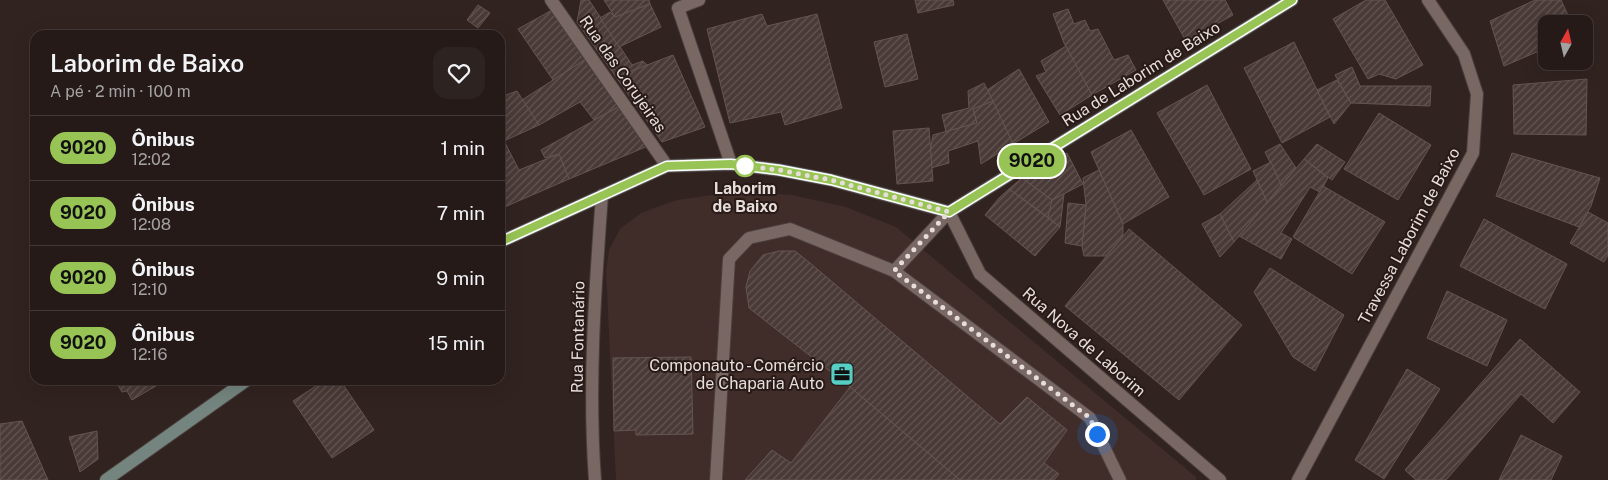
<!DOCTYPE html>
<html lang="pt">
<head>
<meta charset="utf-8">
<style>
  :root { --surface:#251a18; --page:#2d2321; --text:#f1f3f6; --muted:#a3a1a2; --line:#423837 }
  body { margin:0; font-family:"Public Sans",sans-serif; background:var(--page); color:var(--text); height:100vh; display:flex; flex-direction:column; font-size:19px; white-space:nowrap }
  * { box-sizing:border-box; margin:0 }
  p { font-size:16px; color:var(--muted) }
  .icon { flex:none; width:28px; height:28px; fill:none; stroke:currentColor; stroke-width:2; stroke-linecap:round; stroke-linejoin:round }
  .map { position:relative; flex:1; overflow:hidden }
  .side { position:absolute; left:30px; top:30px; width:475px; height:355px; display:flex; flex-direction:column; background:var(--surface); border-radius:15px; box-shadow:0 5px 20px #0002,0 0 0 1px var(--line) }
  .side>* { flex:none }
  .badge { padding:0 10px; border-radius:16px; font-size:18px; line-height:32px }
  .needle { width:32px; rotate:8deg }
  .fabs { position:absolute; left:1538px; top:15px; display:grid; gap:10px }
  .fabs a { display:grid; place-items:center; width:55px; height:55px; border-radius:10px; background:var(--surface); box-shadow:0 5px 20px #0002,0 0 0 1px var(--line); font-size:25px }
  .you { position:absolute; width:25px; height:25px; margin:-12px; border:4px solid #fff; border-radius:50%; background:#1a73e8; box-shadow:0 0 0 8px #1a73e833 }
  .map>.badge { position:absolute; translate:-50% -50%; box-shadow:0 0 0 2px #fff }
  .round { display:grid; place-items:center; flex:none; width:52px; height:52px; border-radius:15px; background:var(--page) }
  .overview { display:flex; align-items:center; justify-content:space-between; height:85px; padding:0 20px }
  h1 { font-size:24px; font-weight:600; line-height:38px }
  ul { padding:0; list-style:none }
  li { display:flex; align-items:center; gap:15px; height:65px; padding:0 20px; border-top:1px solid var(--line) }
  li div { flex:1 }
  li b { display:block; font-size:19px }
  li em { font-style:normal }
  li .badge { min-width:55px; font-weight:700; text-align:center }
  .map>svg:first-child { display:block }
  .built { fill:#402c28 }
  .building { fill:url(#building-hatch); stroke:#655551 }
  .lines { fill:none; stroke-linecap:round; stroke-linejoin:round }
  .service-casing { stroke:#4a3e3c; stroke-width:14 }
  .minor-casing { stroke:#4a3e3c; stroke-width:14 }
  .tertiary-casing { stroke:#4a3e3c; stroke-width:14 }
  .secondary-casing { stroke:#4a3e3c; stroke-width:14 }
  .service { stroke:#786763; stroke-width:12 }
  .minor { stroke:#786763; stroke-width:12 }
  .tertiary { stroke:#786763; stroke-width:12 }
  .secondary { stroke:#74857f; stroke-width:12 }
  .line-casing { stroke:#fff; stroke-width:11 }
  .line { stroke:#98c455; stroke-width:8 }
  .walk { stroke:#e7dedc; stroke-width:5; stroke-dasharray:0 9 }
  .stop-dot { fill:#fff; stroke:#98c455; stroke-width:2.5 }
  .labels { text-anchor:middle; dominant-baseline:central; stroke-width:4; stroke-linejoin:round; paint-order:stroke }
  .street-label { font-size:16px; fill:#e7dedc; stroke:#271a17 }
  .stop-label { font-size:16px; font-weight:bold; fill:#e7dedc; stroke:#271a17 }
  .poi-label { font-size:16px; fill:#e7dedc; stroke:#271a17; text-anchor:end }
</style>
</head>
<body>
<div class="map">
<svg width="1608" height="480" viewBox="0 0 1608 480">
  <defs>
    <pattern id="building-hatch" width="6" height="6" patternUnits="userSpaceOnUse" patternTransform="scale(1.25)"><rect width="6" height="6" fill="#493a37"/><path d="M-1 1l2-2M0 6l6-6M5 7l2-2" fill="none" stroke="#635653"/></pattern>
  </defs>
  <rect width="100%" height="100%" fill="#312320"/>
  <polygon class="built" points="740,191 792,195 846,207 896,227 1196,477 1196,480 616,480 606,271 609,250 620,229 641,213 677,200"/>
  <g class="building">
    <polygon points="581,0 589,0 632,65 643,61 647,65 616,77 577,22"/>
    <polygon points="604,0 649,0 650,4 615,17"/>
    <polygon points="915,0 953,0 954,5 918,13"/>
    <polygon points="1163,0 1225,0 1233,15 1186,41"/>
    <polygon points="1366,0 1385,0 1423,65 1396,79 1379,74 1368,79 1333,19"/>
    <polygon points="1535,0 1561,0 1572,24 1546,24 1546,48 1504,66 1490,21"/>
    <polygon points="650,4 661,27 619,47 600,18 610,12 615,17"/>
    <polygon points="478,5 490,13 478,28 467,20"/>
    <polygon points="1068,9 1074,24 1085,20 1090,31 1098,29 1114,60 1128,55 1136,70 1092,95 1064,43 1053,14"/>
    <polygon points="552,10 586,59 553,80 518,29"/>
    <polygon points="762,14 767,26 817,14 842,108 785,125 781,112 730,123 707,29"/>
    <polygon points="907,34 918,79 885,87 874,42"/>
    <polygon points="1294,42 1330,117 1282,143 1244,68"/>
    <polygon points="1066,46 1092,95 1060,115 1036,76 1046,72 1041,61"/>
    <polygon points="673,55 705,127 662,142 616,77"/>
    <polygon points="586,59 620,106 594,120 580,102 539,125 522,100"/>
    <polygon points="1352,67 1360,86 1431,86 1430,106 1351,103 1335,75"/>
    <polygon points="1019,69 1049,122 1013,144 987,90"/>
    <polygon points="1587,79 1586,135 1514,134 1513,85"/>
    <polygon points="1337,80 1351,103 1334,124 1317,90"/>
    <polygon points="984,83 993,101 973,109 977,123 946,132 942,115 969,108 968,91"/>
    <polygon points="1207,85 1251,169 1204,195 1157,113"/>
    <polygon points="517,91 539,125 504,141 500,133 500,97"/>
    <polygon points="993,101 1013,144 981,164 978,141 948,151 949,163 927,169 933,135 977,123 973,109"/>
    <polygon points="620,106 648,146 569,179 559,154 545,158 541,150"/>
    <polygon points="1379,113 1431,145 1398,200 1344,169"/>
    <polygon points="929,128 933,181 897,184 893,131"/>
    <polygon points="1131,130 1169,197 1123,224 1091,152"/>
    <polygon points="500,133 519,170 559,154 569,179 500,209"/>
    <polygon points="1280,144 1296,168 1281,185 1265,152"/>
    <polygon points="1317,144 1345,162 1332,180 1304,159"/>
    <polygon points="1067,153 1083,184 1052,200 1022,178"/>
    <polygon points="1512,153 1600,178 1591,206 1579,227 1496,196"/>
    <polygon points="1304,159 1328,178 1320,192 1310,187 1281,233 1292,239 1281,259 1239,236"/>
    <polygon points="1271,162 1281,185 1267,202 1253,171"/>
    <polygon points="1099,170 1123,224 1123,236 1106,256 1084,256 1082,246 1086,205 1083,178"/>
    <polygon points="1022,178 1053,201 1048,217 1009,189"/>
    <polygon points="1257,180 1267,202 1234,242 1220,214"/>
    <polygon points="1323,186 1385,222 1352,274 1293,237"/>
    <polygon points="1009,189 1060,227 1035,256 985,215 999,198"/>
    <polygon points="1064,194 1060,227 1048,217 1052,200"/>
    <polygon points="1068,203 1086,205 1082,246 1065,243"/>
    <polygon points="1588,212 1608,223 1608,255 1604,262 1570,243"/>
    <polygon points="1220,214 1234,242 1220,257 1202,224"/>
    <polygon points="1484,219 1567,264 1545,309 1460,266"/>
    <polygon points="1129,229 1242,325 1179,400 1065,306"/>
    <polygon points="779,251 795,251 810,263 1000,424 1027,397 1067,430 1044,463 1059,474 1054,480 960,480 850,387 749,308 746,287 750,271 763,255"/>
    <polygon points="1270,268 1344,315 1315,371 1293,357 1254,292"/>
    <polygon points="1447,291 1507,320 1487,366 1427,338"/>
    <polygon points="1520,339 1580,392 1553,423 1521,394 1446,480 1416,480 1405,470"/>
    <polygon points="691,357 693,434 636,435 636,430 614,431 613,358"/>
    <polygon points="1407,369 1440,389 1384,479 1355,460"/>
    <polygon points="115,380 166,380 132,400 127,391 122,392"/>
    <polygon points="325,380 340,380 374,430 332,458 293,401"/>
    <polygon points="850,387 960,480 745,480 772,450 791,463"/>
    <polygon points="22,421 48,480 0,480 0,424"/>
    <polygon points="97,431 98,459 80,472 69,437"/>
    <polygon points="1521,435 1562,456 1551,480 1499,480"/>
  </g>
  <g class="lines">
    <g class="service-casing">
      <g id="service">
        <polyline points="699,0 678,8 731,164"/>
        <polyline points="894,271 1090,418 1120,480"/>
        <polyline points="716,480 729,259 749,238 790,229 894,271 949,212"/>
      </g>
    </g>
    <g class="minor-casing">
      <g id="minor">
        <path d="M 595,480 C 588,386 595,290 602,195"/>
        <polyline points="1298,480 1473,153 1477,94 1464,54 1428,0"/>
      </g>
    </g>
    <g class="tertiary-casing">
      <g id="tertiary">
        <polyline points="551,0 667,166"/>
        <polyline points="949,212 980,274 1220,480"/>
      </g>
    </g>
    <g class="secondary-casing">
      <g id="secondary">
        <polyline points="500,242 667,166 731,164 779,170 831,180 949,212 1292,0"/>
        <polyline points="106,480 247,380"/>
      </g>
    </g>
    <use href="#service" class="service"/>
    <use href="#minor" class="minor"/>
    <use href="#tertiary" class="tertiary"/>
    <use href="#secondary" class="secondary"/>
  </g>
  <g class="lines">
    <g class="line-casing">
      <polyline id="line" points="500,242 667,166 731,164 779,170 831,180 949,212 1292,0"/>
    </g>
    <use href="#line" class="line"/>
    <polyline class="walk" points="745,166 779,170 831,180 949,212 894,271 1090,418 1097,434"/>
  </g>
  <defs>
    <g id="office-square" transform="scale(1.25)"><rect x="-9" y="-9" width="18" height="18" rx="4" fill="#56cec4" stroke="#271a17"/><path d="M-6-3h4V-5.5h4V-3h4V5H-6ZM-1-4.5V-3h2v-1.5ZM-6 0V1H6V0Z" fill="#111"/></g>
  </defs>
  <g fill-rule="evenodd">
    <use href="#office-square" x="842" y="374"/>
  </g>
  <circle class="stop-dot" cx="745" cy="166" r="10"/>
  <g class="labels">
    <g class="street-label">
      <text transform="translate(623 74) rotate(55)">Rua das Corujeiras</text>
      <text transform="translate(1141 74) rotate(-32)">Rua de Laborim de Baixo</text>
      <text transform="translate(1409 236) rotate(-62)">Travessa Laborim de Baixo</text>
      <text transform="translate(578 337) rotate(-89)">Rua Fontanário</text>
      <text transform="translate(1084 342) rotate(41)">Rua Nova de Laborim</text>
    </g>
    <g class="stop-label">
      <text x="745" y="188">Laborim<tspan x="745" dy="18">de Baixo</tspan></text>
    </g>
    <g class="poi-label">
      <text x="824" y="365">Componauto - Comércio<tspan x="824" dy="18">de Chaparia Auto</tspan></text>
    </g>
  </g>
</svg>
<div class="fabs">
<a><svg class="needle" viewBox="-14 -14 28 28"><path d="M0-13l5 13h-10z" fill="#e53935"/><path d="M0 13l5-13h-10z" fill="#a3a1a2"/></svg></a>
</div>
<div class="you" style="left:1097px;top:434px"></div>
<b class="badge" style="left:1032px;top:161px;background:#98c455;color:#111">9020</b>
<section class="side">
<div class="overview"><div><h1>Laborim de Baixo</h1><p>A pé · 2 min · 100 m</p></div><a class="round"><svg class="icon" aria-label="heart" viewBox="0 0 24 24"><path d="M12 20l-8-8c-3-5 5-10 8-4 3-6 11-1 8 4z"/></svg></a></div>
<ul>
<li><span class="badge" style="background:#98c455;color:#111">9020</span><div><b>Ônibus</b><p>12:02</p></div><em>1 min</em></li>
<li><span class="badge" style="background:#98c455;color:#111">9020</span><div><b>Ônibus</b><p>12:08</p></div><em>7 min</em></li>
<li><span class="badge" style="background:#98c455;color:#111">9020</span><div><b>Ônibus</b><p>12:10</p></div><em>9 min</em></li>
<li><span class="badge" style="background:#98c455;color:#111">9020</span><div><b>Ônibus</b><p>12:16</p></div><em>15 min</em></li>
</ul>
</section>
</div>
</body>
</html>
